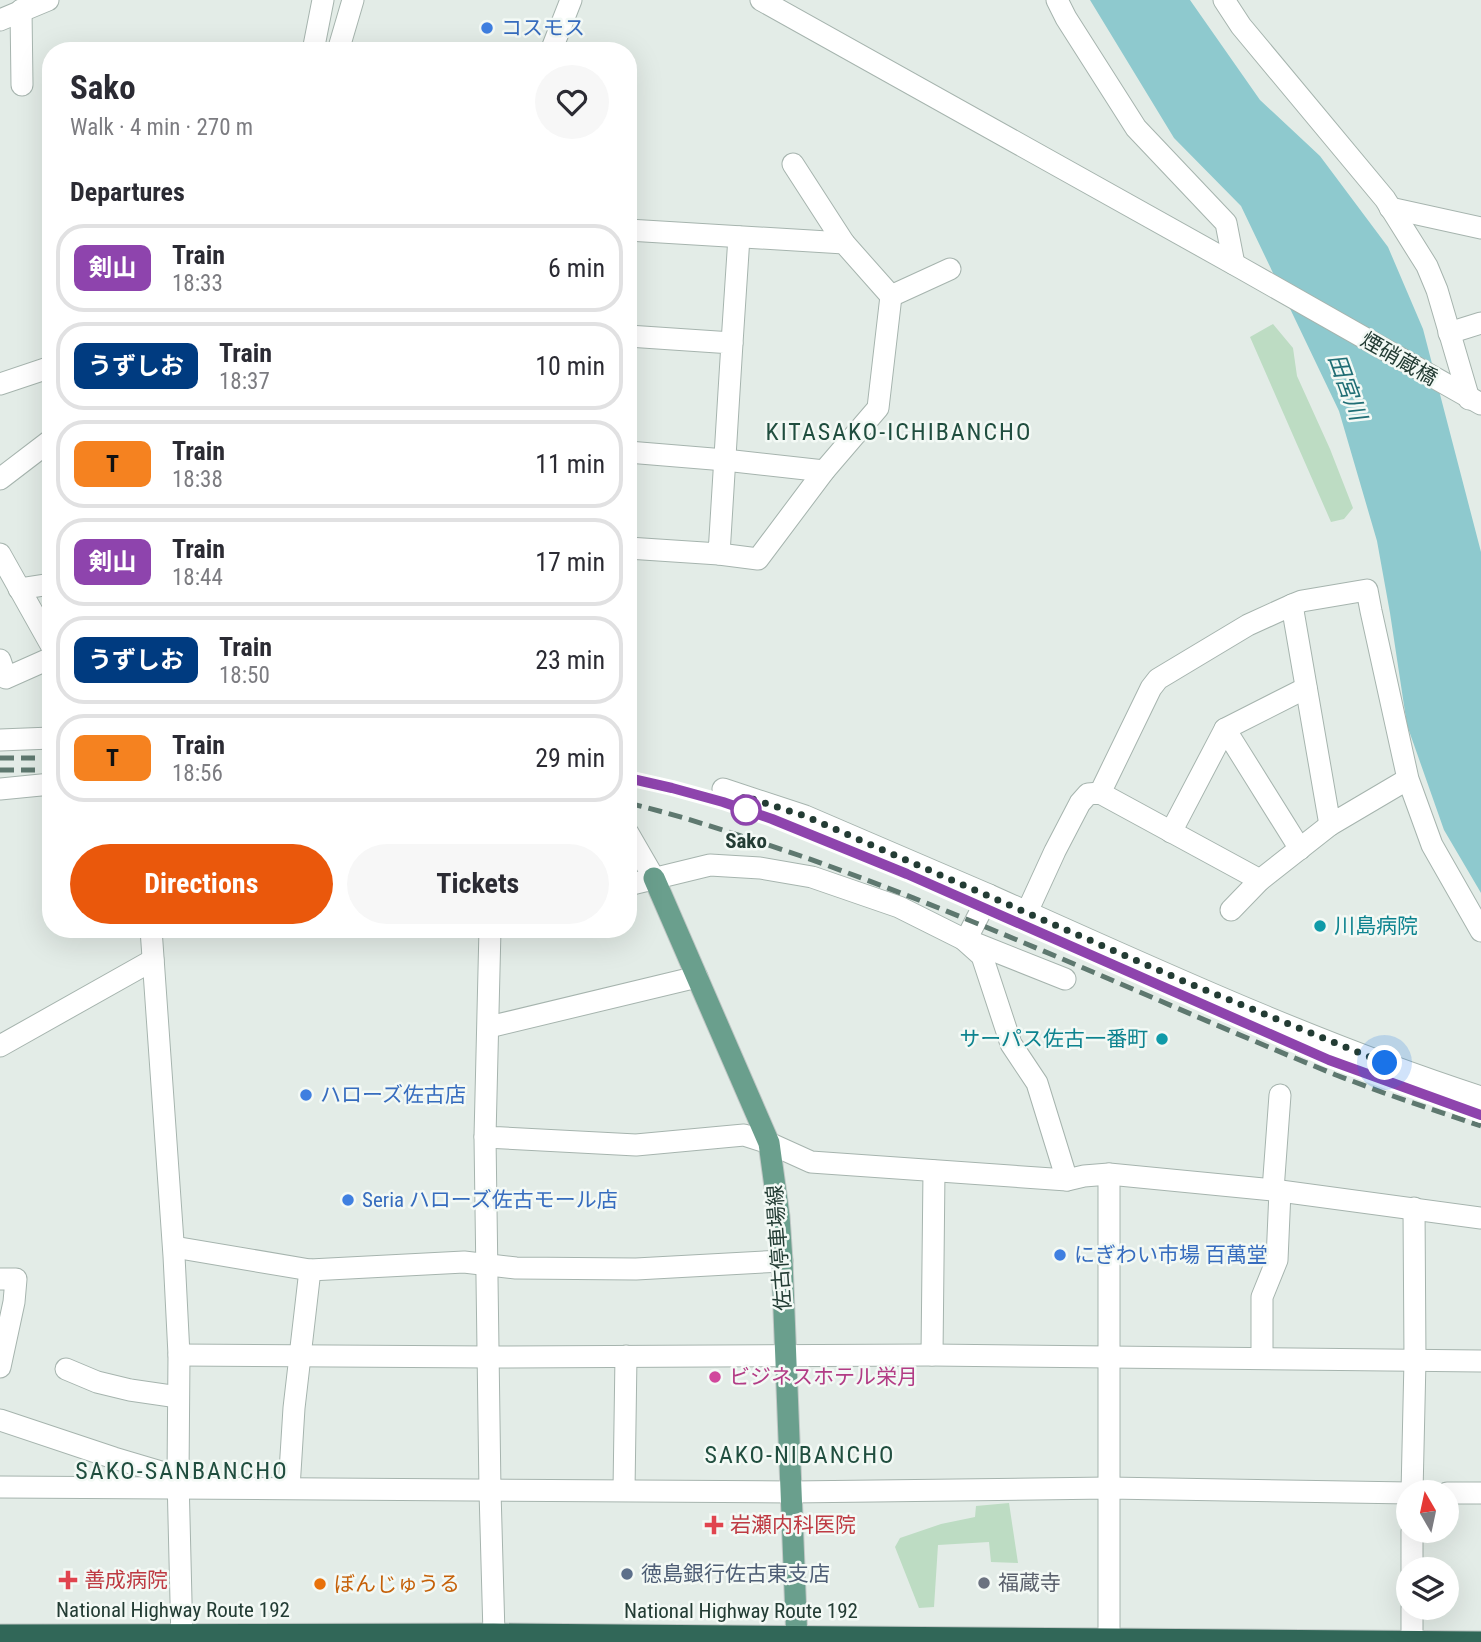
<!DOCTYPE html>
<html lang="en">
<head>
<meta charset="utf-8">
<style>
  :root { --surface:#fff; --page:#f7f7f7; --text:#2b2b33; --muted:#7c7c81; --line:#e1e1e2; --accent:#ea580c }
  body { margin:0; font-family:"Roboto Condensed","Noto Sans JP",sans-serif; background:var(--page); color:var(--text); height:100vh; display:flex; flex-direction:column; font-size:26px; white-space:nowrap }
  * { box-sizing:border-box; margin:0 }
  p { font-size:23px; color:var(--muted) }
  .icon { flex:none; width:38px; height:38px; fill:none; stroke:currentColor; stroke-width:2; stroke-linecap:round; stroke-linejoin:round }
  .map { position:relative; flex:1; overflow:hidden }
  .panel { position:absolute; left:42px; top:42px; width:595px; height:896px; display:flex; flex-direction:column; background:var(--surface); border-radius:28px; box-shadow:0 7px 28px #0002 }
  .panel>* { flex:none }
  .badge { padding:0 14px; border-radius:10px; font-size:24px; line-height:46px }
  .needle { width:46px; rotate:351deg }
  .buttons { position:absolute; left:1396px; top:1480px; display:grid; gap:14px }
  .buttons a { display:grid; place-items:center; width:63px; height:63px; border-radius:50%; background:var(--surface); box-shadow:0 7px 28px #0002; font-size:35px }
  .you { position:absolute; width:35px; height:35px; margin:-18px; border:5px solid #fff; border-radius:50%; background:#1a73e8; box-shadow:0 0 0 10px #1a73e833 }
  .map>.badge { position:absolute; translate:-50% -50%; box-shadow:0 0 0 4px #fff }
  h2 { padding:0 28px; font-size:26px; line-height:63px }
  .round { display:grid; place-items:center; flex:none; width:74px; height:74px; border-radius:37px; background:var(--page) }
  .summary { display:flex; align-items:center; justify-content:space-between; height:119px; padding:0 28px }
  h1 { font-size:33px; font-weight:700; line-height:52px }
  .action { display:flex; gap:14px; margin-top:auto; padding:14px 28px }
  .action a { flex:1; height:80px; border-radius:42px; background:var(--accent); color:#fff; font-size:28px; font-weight:700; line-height:80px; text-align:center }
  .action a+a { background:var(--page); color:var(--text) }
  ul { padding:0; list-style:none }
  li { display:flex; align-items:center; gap:21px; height:88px; margin:0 14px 10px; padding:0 14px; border:4px solid var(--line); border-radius:28px }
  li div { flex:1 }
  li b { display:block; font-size:26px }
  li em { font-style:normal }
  li .badge { min-width:77px; font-weight:700; text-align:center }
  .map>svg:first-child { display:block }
  .green { fill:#bddcc3 }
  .water { fill:#8ec9ce }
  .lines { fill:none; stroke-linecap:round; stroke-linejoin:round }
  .minor-casing { stroke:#a6b4ae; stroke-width:23 }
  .major-casing { stroke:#c1c8c6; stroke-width:23 }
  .highway-casing { stroke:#c1c8c6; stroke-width:23 }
  .minor { stroke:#fff; stroke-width:21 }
  .major { stroke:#6a9f8d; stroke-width:21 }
  .highway { stroke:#316758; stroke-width:21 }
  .rail { stroke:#5e786f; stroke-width:5; stroke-dasharray:14 7; stroke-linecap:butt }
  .line-casing { stroke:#fff; stroke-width:16 }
  .line { stroke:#8e44ad; stroke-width:10 }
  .walk { stroke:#233c34; stroke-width:7; stroke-dasharray:0 12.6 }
  .shop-dot { fill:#3f7fe0; stroke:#f3f9f5; stroke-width:2.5 }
  .stop-dot { fill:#fff; stroke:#8e44ad; stroke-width:3.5 }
  .culture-dot { fill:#0f9aa8; stroke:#f3f9f5; stroke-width:2.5 }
  .hotel-dot { fill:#d1479c; stroke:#f3f9f5; stroke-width:2.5 }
  .health-dot { fill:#e0444e; stroke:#f3f9f5; stroke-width:2.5 }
  .service-dot { fill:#5c6f8a; stroke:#f3f9f5; stroke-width:2.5 }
  .worship-dot { fill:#6b7280; stroke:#f3f9f5; stroke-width:2.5 }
  .food-dot { fill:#e8710a; stroke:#f3f9f5; stroke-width:2.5 }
  .labels { text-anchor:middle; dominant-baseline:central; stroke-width:5; stroke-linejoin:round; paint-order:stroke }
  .shop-label { font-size:21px; fill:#366cbe; stroke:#f3f9f5; text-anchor:start }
  .street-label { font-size:21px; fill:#233c34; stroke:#f3f9f5 }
  .stop-label { font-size:21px; font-weight:bold; fill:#233c34; stroke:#f3f9f5 }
  .culture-label { font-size:21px; fill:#0d838f; stroke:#f3f9f5; text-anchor:start }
  .hotel-label { font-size:21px; fill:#b23c85; stroke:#f3f9f5; text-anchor:start }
  .health-label { font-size:21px; fill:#be3a42; stroke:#f3f9f5; text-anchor:start }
  .service-label { font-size:21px; fill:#4e5e75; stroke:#f3f9f5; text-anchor:start }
  .worship-label { font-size:21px; fill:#5b616d; stroke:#f3f9f5; text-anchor:start }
  .food-label { font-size:21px; fill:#c56008; stroke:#f3f9f5; text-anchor:start }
  .water-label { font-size:23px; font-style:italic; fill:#206e75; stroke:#f3f9f5 }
  .quarter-label { font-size:24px; letter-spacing:2px; fill:#204e3f; stroke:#f3f9f5 }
</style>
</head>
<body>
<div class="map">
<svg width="1481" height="1642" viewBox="0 0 1481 1642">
  <rect width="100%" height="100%" fill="#e3ece7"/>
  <g class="green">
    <polygon points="1273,324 1293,348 1297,376 1330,449 1353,508 1344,519 1331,522 1250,337"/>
    <polygon points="1009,1503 1018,1563 991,1562 989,1542 938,1545 934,1607 919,1608 895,1547 900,1538 941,1524 975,1517 976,1506"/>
  </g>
  <polygon class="water" points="1090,0 1190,0 1260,100 1320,156 1388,247 1423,329 1481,552 1481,893 1444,830 1407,725 1390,613 1377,541 1339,411 1241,206 1174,138"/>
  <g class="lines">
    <g class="minor-casing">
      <g id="minor">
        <polyline points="761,0 1241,268 1481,404"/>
        <polyline points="1057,0 1066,18 1136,128 1226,223 1234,264"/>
        <polyline points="1224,0 1241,26 1385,199 1427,266 1437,290 1469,399"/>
        <polyline points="21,10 22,85"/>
        <polyline points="0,20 48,0"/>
        <polyline points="313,51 323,0"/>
        <polyline points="338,51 353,0"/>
        <polyline points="551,51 571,0"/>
        <polyline points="793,164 844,243"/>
        <polyline points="1390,208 1481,228"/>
        <polyline points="628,230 844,243 891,296 878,408 824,471 758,559 719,554"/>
        <polyline points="891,296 950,269"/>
        <polyline points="1449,333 1481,323"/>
        <polyline points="628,336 732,343 719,554 628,548"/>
        <polyline points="732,343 739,237"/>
        <polyline points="0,384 51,367"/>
        <polyline points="628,452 725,460 824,471"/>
        <polyline points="0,479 51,440"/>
        <polyline points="0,554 51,645"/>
        <polyline points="19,589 51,584"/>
        <polyline points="0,660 6,678 51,658"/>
        <polyline points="1225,729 1300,849"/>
        <polyline points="0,740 51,738"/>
        <polyline points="1408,779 1330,825 1292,605 1302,601 1367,590 1371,611 1408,779 1432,845 1481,931"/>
        <polyline points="0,789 51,784"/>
        <polyline points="723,789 805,816 989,895"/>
        <polyline points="1100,793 1151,688 1158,679 1248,625 1292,605"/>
        <polyline points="1171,832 1225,729 1306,688"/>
        <polyline points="628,833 654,878"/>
        <path d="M 628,885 L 710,865 L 760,868 L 812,877 L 899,907 L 963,939 L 969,934 L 989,895 C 1150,967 1314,1043 1481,1097"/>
        <polyline points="1231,910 1260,880"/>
        <polyline points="1027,912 1055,851 1080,803 1088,794 1100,793 1260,880 1330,825"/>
        <polyline points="151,929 174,1256 179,1355 178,1477 182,1642"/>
        <polyline points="490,929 485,1137 636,1145 744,1135 769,1143 811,1162 1067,1180 1084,1176 1109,1174 1273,1190 1481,1218"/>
        <polyline points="963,939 982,956 1011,1044 1037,1083 1067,1180"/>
        <polyline points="972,942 1065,979"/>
        <polyline points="489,1027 697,977"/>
        <polyline points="0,1046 153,960"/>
        <polyline points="485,1137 490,1491 494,1634"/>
        <polyline points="1273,1190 1280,1095"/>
        <polyline points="174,1247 310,1270 464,1262 516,1268 636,1269 782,1261"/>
        <polyline points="0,1279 16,1279 14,1302 0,1367"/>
        <polyline points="179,1355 489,1357 932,1355 1481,1361"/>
        <polyline points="932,1355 934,1171"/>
        <polyline points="1262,1358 1262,1297 1277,1260 1280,1191"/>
        <polyline points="66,1369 97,1382 130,1390 178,1397"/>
        <polyline points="0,1420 114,1458 178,1477"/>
        <polyline points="0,1487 792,1492 1108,1488 1409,1493"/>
        <polyline points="289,1488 294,1408 310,1270"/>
        <polyline points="624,1490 626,1356"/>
        <polyline points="1412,1493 1415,1360 1414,1208"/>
        <polyline points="1447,1493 1481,1493"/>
        <polyline points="1412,1570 1412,1531"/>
        <polyline points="1412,1608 1412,1642"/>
        <polyline points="1109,1637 1109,1174"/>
      </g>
    </g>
    <g class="major-casing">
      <polyline id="major" points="654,878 769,1143 779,1216 782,1261 797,1642"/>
    </g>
    <g class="highway-casing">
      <polyline id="highway" points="0,1635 494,1634 1481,1642"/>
    </g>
    <use href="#minor" class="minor"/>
    <use href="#major" class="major"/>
    <use href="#highway" class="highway"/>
    <g class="rail">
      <polyline points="0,758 51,758"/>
      <polyline points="0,770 51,770"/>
      <polyline points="628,778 672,788 723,802 772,819 882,864 1329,1060 1481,1115"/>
      <path d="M 628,803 C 687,817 744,837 801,856 C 983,920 1157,1002 1336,1075 L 1384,1093 L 1481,1126"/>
    </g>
  </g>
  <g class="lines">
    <g class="line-casing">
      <polyline id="line" points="628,778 672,788 723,802 772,819 907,874 1329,1060 1481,1115"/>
    </g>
    <use href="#line" class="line"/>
    <polyline class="walk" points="746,810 743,796 805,816 1188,983 1385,1063"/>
  </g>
  <g class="shop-dot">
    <circle cx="487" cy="28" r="7"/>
    <circle cx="306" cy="1095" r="7"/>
    <circle cx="348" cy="1200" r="7"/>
    <circle cx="1060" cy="1255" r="7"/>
  </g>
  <circle class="stop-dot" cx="746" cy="810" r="14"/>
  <g class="culture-dot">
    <circle cx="1320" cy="926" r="7"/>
    <circle cx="1162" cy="1039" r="7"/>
  </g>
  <circle class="hotel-dot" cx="715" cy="1377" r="7"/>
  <g class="health-dot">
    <path d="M710.5 1514.5h7v7h7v7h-7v7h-7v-7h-7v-7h7z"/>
    <path d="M64.5 1569.5h7v7h7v7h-7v7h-7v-7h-7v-7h7z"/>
  </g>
  <circle class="service-dot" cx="627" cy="1574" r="7"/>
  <circle class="worship-dot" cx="984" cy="1583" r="7"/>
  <circle class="food-dot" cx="320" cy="1584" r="7"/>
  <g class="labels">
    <g class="shop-label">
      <text x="501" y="28">コスモス</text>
      <text x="320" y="1095">ハローズ佐古店</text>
      <text x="362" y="1200">Seria ハローズ佐古モール店</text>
      <text x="1074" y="1255">にぎわい市場 百萬堂</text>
    </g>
    <g class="street-label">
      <text transform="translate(1399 359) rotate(30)">煙硝蔵橋</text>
      <text transform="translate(779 1248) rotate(-94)">佐古停車場線</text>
      <text x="173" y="1610">National Highway Route 192</text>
      <text x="741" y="1611">National Highway Route 192</text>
    </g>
    <g class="stop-label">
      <text x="746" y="841">Sako</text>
    </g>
    <g class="culture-label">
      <text x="1334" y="926">川島病院</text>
      <text x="1148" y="1039" text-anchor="end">サーパス佐古一番町</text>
    </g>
    <g class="hotel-label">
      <text x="729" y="1377">ビジネスホテル栄月</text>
    </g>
    <g class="health-label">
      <text x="730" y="1525">岩瀬内科医院</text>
      <text x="84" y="1580">善成病院</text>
    </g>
    <g class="service-label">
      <text x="641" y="1574">徳島銀行佐古東支店</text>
    </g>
    <g class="worship-label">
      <text x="998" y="1583">福蔵寺</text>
    </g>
    <g class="food-label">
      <text x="334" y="1584">ぼんじゅうる</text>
    </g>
    <g class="water-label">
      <text transform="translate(1347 387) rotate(70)">田宮川</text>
    </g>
    <g class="quarter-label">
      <text x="899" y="432">KITASAKO-ICHIBANCHO</text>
      <text x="800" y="1455">SAKO-NIBANCHO</text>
      <text x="182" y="1471">SAKO-SANBANCHO</text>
    </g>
  </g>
</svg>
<div class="buttons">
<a><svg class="needle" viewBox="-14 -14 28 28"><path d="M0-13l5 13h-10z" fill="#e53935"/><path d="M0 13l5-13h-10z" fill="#7c7c81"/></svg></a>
<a><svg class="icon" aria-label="layers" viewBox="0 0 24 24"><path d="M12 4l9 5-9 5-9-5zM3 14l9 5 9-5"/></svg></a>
</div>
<div class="you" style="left:1385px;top:1063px"></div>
<section class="panel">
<div class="summary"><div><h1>Sako</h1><p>Walk · 4 min · 270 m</p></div><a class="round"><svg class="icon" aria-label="heart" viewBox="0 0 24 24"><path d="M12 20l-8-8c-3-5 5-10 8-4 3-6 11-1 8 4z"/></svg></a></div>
<h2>Departures</h2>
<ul>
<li><span class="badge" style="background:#8e44ad;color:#fff">剣山</span><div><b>Train</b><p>18:33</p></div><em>6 min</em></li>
<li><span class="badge" style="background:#003b80;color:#fff">うずしお</span><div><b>Train</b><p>18:37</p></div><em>10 min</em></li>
<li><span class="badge" style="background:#f58220;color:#111">T</span><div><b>Train</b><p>18:38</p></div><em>11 min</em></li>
<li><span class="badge" style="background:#8e44ad;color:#fff">剣山</span><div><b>Train</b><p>18:44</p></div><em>17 min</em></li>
<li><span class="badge" style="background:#003b80;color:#fff">うずしお</span><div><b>Train</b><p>18:50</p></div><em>23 min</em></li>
<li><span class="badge" style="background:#f58220;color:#111">T</span><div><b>Train</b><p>18:56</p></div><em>29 min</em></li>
</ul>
<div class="action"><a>Directions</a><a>Tickets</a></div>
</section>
</div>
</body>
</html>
